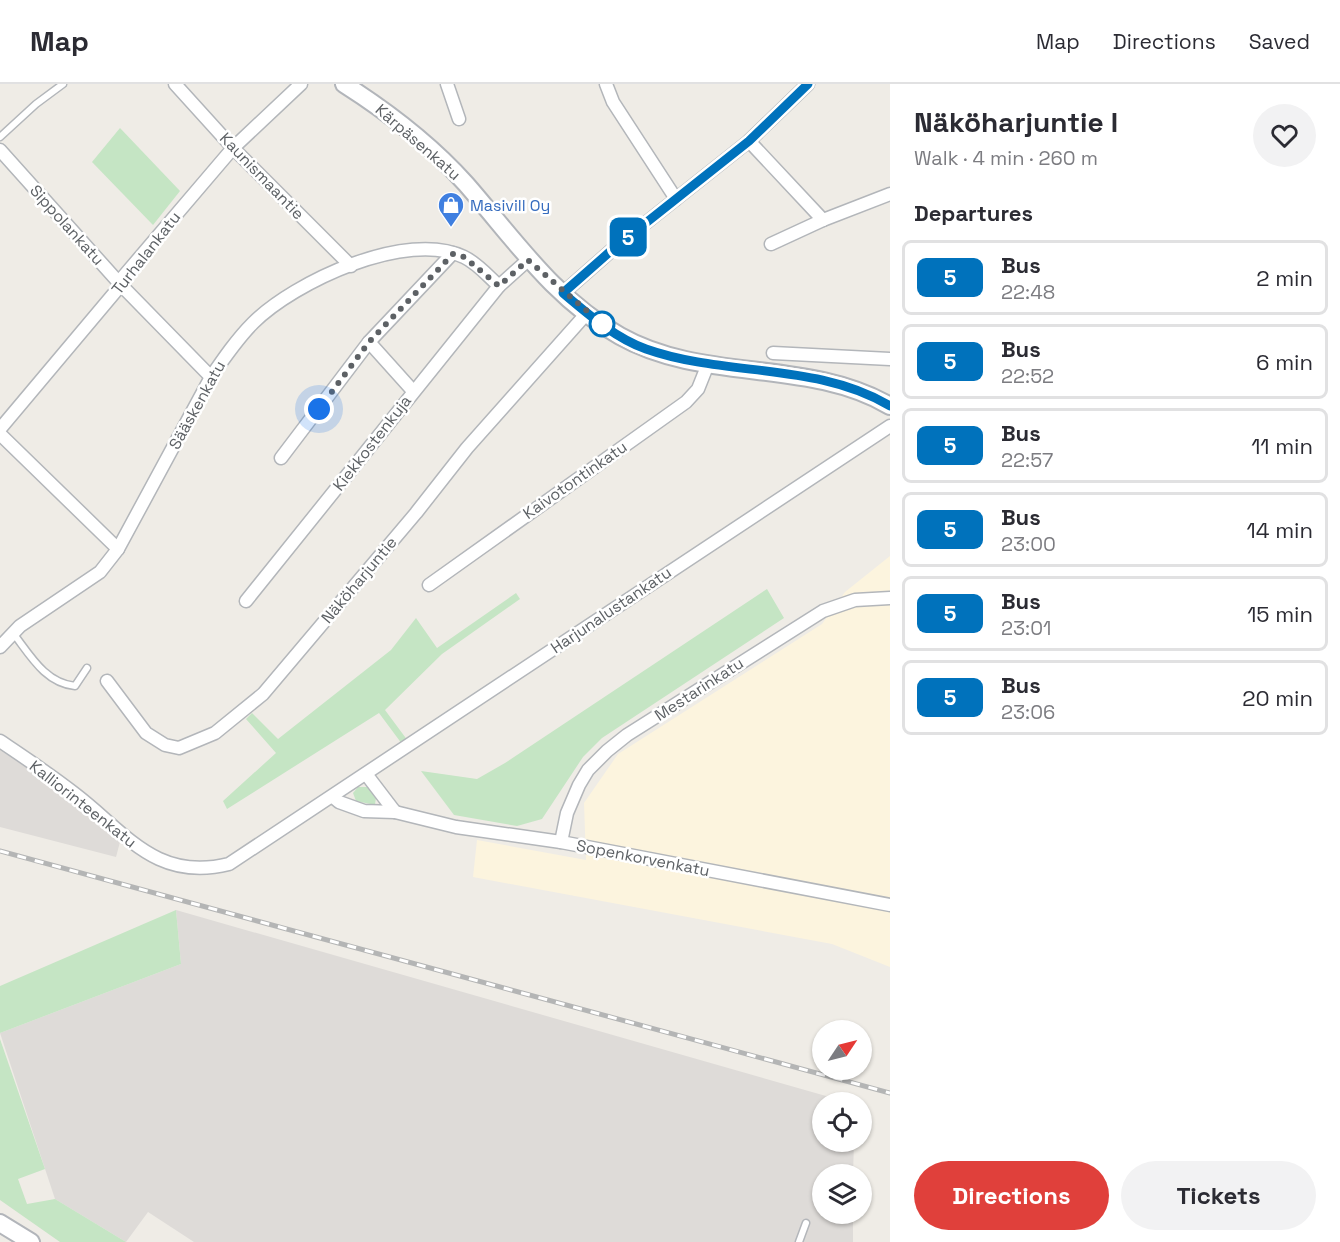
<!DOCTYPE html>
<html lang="en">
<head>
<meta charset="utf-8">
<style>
  :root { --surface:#fff; --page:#f2f2f3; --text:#2b2b33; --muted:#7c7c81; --line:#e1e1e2; --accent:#e0403b }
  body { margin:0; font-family:"Space Grotesk",sans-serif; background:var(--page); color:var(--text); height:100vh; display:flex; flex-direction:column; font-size:22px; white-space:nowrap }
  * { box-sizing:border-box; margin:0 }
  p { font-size:20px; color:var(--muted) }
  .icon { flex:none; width:33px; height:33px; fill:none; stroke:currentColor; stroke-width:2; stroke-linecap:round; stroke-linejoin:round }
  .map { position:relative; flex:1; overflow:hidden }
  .drawer { display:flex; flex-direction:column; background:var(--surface); width:450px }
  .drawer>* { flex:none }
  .badge { padding:0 12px; border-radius:9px; font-size:21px; line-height:39px }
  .needle { width:39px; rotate:55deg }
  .buttons { position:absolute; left:812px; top:936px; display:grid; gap:12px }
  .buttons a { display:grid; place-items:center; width:60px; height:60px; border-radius:50%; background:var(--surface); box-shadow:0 2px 4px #0004; font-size:30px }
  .you { position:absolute; width:30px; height:30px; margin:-15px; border:4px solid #fff; border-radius:50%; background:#1a73e8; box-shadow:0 0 0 9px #1a73e833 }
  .map>.badge { position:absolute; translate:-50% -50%; box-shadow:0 0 0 3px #fff }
  h2 { padding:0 24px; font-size:22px; line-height:54px }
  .round { display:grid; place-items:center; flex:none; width:63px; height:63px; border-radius:32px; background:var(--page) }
  .overview { display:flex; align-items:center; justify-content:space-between; height:102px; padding:0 24px }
  h1 { font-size:28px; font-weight:700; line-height:45px }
  .primary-button { display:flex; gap:12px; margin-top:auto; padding:12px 24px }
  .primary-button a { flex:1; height:69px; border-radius:36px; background:var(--accent); color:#fff; font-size:24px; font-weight:700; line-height:69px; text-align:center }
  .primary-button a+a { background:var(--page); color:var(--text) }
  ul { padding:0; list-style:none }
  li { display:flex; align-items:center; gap:18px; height:75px; margin:0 12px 9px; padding:0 12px; border:3px solid var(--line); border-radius:9px }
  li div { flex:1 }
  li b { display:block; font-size:22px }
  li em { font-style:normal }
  li .badge { min-width:66px; font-weight:700; text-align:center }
  header { display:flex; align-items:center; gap:36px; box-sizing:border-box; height:84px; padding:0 30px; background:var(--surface); border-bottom:2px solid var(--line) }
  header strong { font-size:28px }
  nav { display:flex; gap:33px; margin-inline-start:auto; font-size:21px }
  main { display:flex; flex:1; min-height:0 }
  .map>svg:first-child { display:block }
  .commercial { fill:#fcf4de }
  .industrial { fill:#dedbd8 }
  .green { fill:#c5e5c4 }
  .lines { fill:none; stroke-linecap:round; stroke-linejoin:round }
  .lane-casing { stroke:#b3b6ba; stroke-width:9 }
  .street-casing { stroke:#b3b6ba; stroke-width:15 }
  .secondary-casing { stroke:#b2b5ba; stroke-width:20 }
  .lane { stroke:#fff; stroke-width:6 }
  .street { stroke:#fff; stroke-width:12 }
  .secondary { stroke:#fff; stroke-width:16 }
  .rail-casing { stroke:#b4b5b5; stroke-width:5 }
  .rail { stroke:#fff; stroke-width:3; stroke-dasharray:9; stroke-linecap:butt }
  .line-casing { stroke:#fff; stroke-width:14 }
  .line { stroke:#0072bc; stroke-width:9 }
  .walk { stroke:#5d6165; stroke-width:6; stroke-dasharray:0 10.8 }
  .stop-dot { fill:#fff; stroke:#0072bc; stroke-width:3 }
  .labels { text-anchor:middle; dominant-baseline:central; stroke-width:5; stroke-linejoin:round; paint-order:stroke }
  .street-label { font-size:16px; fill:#5d6165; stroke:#fff }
  .shop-label { font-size:16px; fill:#366cbe; stroke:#fff; text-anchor:start }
</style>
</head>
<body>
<header>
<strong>Map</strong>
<nav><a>Map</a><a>Directions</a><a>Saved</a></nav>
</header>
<main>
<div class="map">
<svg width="890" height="1158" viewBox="0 0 890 1158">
  <rect width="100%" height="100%" fill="#efece6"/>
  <polygon class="commercial" points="890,472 890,883 832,860 473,793 477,756 586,776 584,719 618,670 822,540 845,508"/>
  <g class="industrial">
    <polygon points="0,664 72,716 120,758 116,773 0,743"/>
    <polygon points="176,826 847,1018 822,1018 822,1058 854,1058 853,1090 822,1090 822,1130 853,1130 853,1158 194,1158 148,1128 126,1158 55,1115 0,949 181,880"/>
  </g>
  <g class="green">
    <polygon points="120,44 180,107 153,141 92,78"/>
    <polygon points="767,505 784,534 602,654 583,673 542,735 517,742 454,731 421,687 477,695 505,679"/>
    <polygon points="516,509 520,515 442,570 385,626 408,657 402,660 379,629 227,725 223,717 276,669 246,635 252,629 278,655 391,566 416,534 437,564"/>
    <polygon points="358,703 367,703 376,713 375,721 356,717 353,709"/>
    <polygon points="176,826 181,880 0,949 0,902"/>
    <polygon points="0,955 45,1085 18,1095 27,1120 55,1115 126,1158 60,1158 0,1116"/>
  </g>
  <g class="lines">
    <g class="lane-casing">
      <g id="lane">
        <polyline points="0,53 36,20 63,0"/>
        <path d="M 13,549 C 30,571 45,599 75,602 L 87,584"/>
        <polyline points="799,1158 806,1139"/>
      </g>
    </g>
    <g class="street-casing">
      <g id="street">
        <polyline points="175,0 233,64 351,182"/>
        <polyline points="447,0 459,35"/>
        <polyline points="606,0 613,18 676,115"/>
        <polyline points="749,57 823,136"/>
        <polyline points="0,66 121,201 211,293"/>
        <polyline points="771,160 823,136 890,110"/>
        <polyline points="563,209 613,165 749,57 808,0"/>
        <polyline points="369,258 413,307"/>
        <polyline points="773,269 890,275"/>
        <polyline points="0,345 121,201 123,193 233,64 301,0"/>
        <polyline points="0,350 118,465"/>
        <polyline points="281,374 369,258 453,169"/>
        <polyline points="429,501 686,318 698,305 708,280"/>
        <polyline points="246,517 499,202"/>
        <path d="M 0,563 L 20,542 L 100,488 L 118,465 L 211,293 C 224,274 237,255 253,239 C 294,198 407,145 464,173 C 477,179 488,192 499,202 L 528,176"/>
        <polyline points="107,597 146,649 165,661 179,664 215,649 263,610 416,429 467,364 587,229"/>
        <path d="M 0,657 C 25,674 51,691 75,710 C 126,749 156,798 229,780 L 890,342"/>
        <polyline points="366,690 395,728"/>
        <polyline points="333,713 339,718 364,727 395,728 456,743 561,758 890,821"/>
        <polyline points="561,758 567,729 579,701 588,686 607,667 627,651 823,527 855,516 890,514"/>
      </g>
    </g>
    <g class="secondary-casing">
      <g id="secondary">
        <path d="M 344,0 C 388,28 432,62 466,100 C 514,155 555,216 620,252 C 703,299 808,274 890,322"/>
        <polyline points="0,1139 31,1158"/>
      </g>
    </g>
    <use href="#lane" class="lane"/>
    <use href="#street" class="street"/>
    <use href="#secondary" class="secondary"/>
    <g class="rail-casing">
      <polyline id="rail" points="0,767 890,1009"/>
    </g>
    <use href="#rail" class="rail"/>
  </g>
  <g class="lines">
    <g class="line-casing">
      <path id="line" d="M 808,0 L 749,57 L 613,165 L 563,209 C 588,230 615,254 646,265 C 725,293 817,278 890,322"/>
    </g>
    <use href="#line" class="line"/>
    <polyline class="walk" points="319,325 369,258 453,170 464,173 499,202 528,176 602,240"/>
  </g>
  <defs>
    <g id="shop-pin" transform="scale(1.35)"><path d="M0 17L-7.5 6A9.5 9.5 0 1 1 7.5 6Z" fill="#3f7fe0" stroke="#fff"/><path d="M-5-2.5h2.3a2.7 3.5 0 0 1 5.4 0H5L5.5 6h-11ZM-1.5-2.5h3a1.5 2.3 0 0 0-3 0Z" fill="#fff"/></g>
  </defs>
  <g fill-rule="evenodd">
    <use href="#shop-pin" x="451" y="121"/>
  </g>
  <circle class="stop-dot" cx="602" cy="240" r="12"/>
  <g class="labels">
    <g class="street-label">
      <text transform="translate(418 58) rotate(41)">Kärpäsenkatu</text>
      <text transform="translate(262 92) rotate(46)">Kaunismaantie</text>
      <text transform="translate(67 141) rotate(48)">Sippolankatu</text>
      <text transform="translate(146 169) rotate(-52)">Turhalankatu</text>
      <text transform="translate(197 321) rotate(-61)">Sääskenkatu</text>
      <text transform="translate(372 359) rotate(-52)">Kiekkostenkuja</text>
      <text transform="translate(575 396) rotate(-35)">Kaivotontinkatu</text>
      <text transform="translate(359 496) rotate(-50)">Näköharjuntie</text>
      <text transform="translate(611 526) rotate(-34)">Harjunalustankatu</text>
      <text transform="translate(699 605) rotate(-33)">Mestarinkatu</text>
      <text transform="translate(83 720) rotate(38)">Kalliorinteenkatu</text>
      <text transform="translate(643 774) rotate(11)">Sopenkorvenkatu</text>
    </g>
    <g class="shop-label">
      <text x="470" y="121">Masivill Oy</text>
    </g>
  </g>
</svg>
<div class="buttons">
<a><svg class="needle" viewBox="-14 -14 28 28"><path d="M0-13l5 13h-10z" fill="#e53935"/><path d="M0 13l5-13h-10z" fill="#7c7c81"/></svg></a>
<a><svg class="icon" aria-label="locate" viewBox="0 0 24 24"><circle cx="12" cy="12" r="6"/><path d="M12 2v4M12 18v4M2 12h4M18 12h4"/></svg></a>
<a><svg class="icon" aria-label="layers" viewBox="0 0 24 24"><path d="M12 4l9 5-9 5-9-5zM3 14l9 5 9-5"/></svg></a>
</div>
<div class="you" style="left:319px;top:325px"></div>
<b class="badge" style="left:628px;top:153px;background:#0072bc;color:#fff">5</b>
</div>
<section class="drawer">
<div class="overview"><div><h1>Näköharjuntie I</h1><p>Walk · 4 min · 260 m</p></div><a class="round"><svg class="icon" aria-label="heart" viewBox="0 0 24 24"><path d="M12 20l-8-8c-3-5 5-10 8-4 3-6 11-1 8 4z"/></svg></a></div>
<h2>Departures</h2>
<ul>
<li><span class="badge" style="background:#0072bc;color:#fff">5</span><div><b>Bus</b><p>22:48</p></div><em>2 min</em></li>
<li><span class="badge" style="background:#0072bc;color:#fff">5</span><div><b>Bus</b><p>22:52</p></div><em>6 min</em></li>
<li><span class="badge" style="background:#0072bc;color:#fff">5</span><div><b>Bus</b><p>22:57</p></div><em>11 min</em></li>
<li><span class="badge" style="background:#0072bc;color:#fff">5</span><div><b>Bus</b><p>23:00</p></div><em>14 min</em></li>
<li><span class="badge" style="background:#0072bc;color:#fff">5</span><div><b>Bus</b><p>23:01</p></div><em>15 min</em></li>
<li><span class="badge" style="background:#0072bc;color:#fff">5</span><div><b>Bus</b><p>23:06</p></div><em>20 min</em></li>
</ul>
<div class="primary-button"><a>Directions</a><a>Tickets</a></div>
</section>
</main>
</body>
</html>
